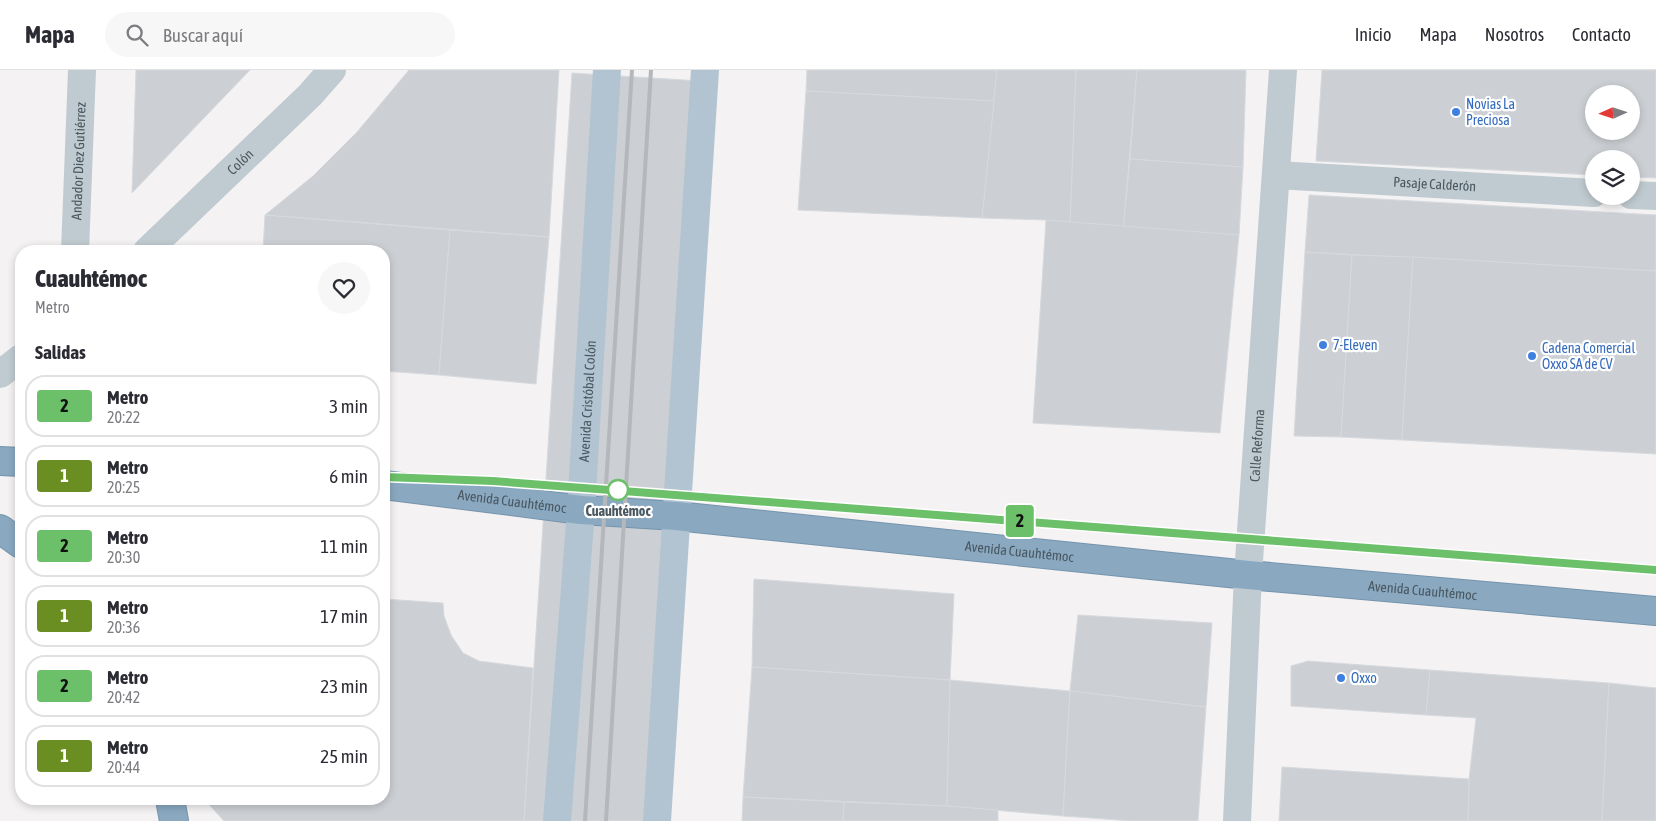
<!DOCTYPE html>
<html lang="es">
<head>
<meta charset="utf-8">
<style>
  :root { --surface:#fff; --page:#f7f7f7; --text:#2b2b33; --muted:#7c7c81; --line:#e1e1e2 }
  body { margin:0; font-family:"Asap Condensed",sans-serif; background:var(--page); color:var(--text); height:100vh; display:flex; flex-direction:column; font-size:19px; white-space:nowrap }
  * { box-sizing:border-box; margin:0 }
  p { font-size:16px; color:var(--muted) }
  .icon { flex:none; width:28px; height:28px; fill:none; stroke:currentColor; stroke-width:2; stroke-linecap:round; stroke-linejoin:round }
  .map { position:relative; flex:1; overflow:hidden }
  .details { position:absolute; left:15px; top:175px; width:375px; height:560px; display:flex; flex-direction:column; background:var(--surface); border-radius:20px; box-shadow:0 2px 8px #0003 }
  .details>* { flex:none }
  .badge { padding:0 10px; border-radius:4px; font-size:18px; line-height:32px }
  .needle { width:32px; rotate:267deg }
  .tools { position:absolute; left:1585px; top:15px; display:grid; gap:10px }
  .tools a { display:grid; place-items:center; width:55px; height:55px; border-radius:50%; background:var(--surface); box-shadow:0 2px 8px #0003; font-size:25px }
  .map>.badge { position:absolute; translate:-50% -50%; box-shadow:0 0 0 2px #fff }
  h2 { padding:0 20px; font-size:19px; line-height:45px }
  .round { display:grid; place-items:center; flex:none; width:52px; height:52px; border-radius:26px; background:var(--page) }
  .head { display:flex; align-items:center; justify-content:space-between; height:85px; padding:0 20px }
  h1 { font-size:24px; font-weight:800; line-height:38px }
  ul { padding:0; list-style:none }
  li { display:flex; align-items:center; gap:15px; height:62px; margin:0 10px 8px; padding:0 10px; border:2px solid var(--line); border-radius:20px }
  li div { flex:1 }
  li b { display:block; font-size:19px }
  li em { font-style:normal }
  li .badge { min-width:55px; font-weight:700; text-align:center }
  header { display:flex; align-items:center; gap:30px; box-sizing:border-box; height:70px; padding:0 25px; background:var(--surface); border-bottom:1px solid var(--line) }
  header strong { font-size:24px }
  nav { display:flex; gap:28px; margin-inline-start:auto; font-size:18px }
  .search { width:350px; height:45px; background:var(--page); display:flex; align-items:center; gap:12px; box-sizing:border-box; padding:0 18px; border-radius:28px; color:var(--muted); font-size:19px }
  .map>svg:first-child { display:block }
  .building { fill:#ccd0d4; stroke:#d6d9dd; fill-rule:evenodd }
  .lines { fill:none; stroke-linecap:round; stroke-linejoin:round }
  .highway-casing { stroke:#7594ad; stroke-width:30 }
  .minor { stroke:#c0cbd1; stroke-width:28 }
  .major { stroke:#b2c4d1; stroke-width:28 }
  .highway { stroke:#8aa9c1; stroke-width:28 }
  .rail { stroke:#b4b8bc; stroke-width:4 }
  .line-casing { stroke:#fff; stroke-width:11 }
  .line { stroke:#6bc069; stroke-width:8 }
  .shop-dot { fill:#3f7fe0; stroke:#fff; stroke-width:2 }
  .stop-dot { fill:#fff; stroke:#6bc069; stroke-width:2.5 }
  .labels { text-anchor:middle; dominant-baseline:central; stroke-width:4.5; stroke-linejoin:round; paint-order:stroke }
  .shop-label { font-size:14px; fill:#366cbe; stroke:#fff; text-anchor:start }
  .street-label { font-size:14px; fill:#495760; stroke:#fff }
  .stop-label { font-size:14px; font-weight:bold; fill:#495760; stroke:#fff }
</style>
</head>
<body>
<header>
<strong>Mapa</strong>
<div class="search"><svg class="icon" aria-label="search" viewBox="0 0 24 24"><circle cx="10" cy="10" r="6"/><path d="M15 15l6 6"/></svg>Buscar aquí</div>
<nav><a>Inicio</a><a>Mapa</a><a>Nosotros</a><a>Contacto</a></nav>
</header>
<div class="map">
<svg width="1656" height="751" viewBox="0 0 1656 751">
  <rect width="100%" height="100%" fill="#f4f2f2"/>
  <g class="building">
    <polygon points="136,0 250,0 132,123"/>
    <polygon points="409,0 559,0 549,167 265,145 313,106 357,62"/>
    <polygon points="807,0 997,0 994,31 806,21"/>
    <polygon points="997,0 1076,0 1070,156 1046,150 982,148"/>
    <polygon points="1076,0 1137,0 1123,161 1070,156"/>
    <polygon points="1137,0 1246,0 1243,97 1130,89"/>
    <path d="M 1322,0 L 1656,0 L 1656,108 L 1631,107 L 1631,89 L 1594,89 L 1594,105 L 1316,91 ZM 1594,24 L 1631,24 L 1631,61 L 1594,61 Z"/>
    <polygon points="572,3 716,12 668,751 524,751"/>
    <polygon points="806,21 994,31 982,148 798,140"/>
    <polygon points="1130,89 1243,97 1239,165 1123,161"/>
    <polygon points="1309,125 1656,145 1656,201 1305,182"/>
    <polygon points="265,145 450,160 439,305 384,301 384,181 263,181"/>
    <polygon points="1046,150 1239,165 1220,363 1033,353"/>
    <polygon points="450,160 549,167 536,314 439,305"/>
    <polygon points="1305,182 1352,185 1341,367 1294,366"/>
    <polygon points="1352,185 1413,187 1402,370 1341,367"/>
    <polygon points="1413,187 1656,201 1656,384 1402,370"/>
    <polygon points="754,509 954,524 950,610 752,597"/>
    <polygon points="384,529 443,533 444,546 451,565 463,583 479,591 533,598 524,751 224,751 204,729 384,729"/>
    <polygon points="1078,545 1212,553 1206,637 1070,621"/>
    <polygon points="1308,591 1430,600 1426,645 1291,636 1291,596"/>
    <polygon points="752,597 950,610 947,736 743,727"/>
    <polygon points="1430,600 1609,613 1602,751 1468,751 1469,709 1476,648 1426,645"/>
    <polygon points="950,610 1070,621 1063,746 947,736"/>
    <polygon points="1609,613 1656,618 1656,751 1602,751"/>
    <polygon points="1070,621 1206,637 1198,751 1132,751 1063,746"/>
    <polygon points="1282,697 1469,709 1468,751 1279,751"/>
    <polygon points="743,727 844,732 843,751 742,751"/>
    <polygon points="844,732 947,736 998,740 998,751 843,751"/>
  </g>
  <g class="lines">
    <g class="highway-casing">
      <g id="highway">
        <polyline points="0,391 21,392"/>
        <path id="s6" d="M 384,415 L 581,440 L 676,446 L 1248,505 L 1656,541"/>
        <polyline points="0,459 21,474"/>
        <polyline points="170,729 174,751"/>
      </g>
    </g>
    <g class="minor">
      <path id="s1" d="M 1276,105 L 1594,123"/>
      <polyline points="1631,125 1656,126"/>
      <path id="s2" d="M 75,181 L 82,0"/>
      <path id="s3" d="M 147,181 L 310,25 L 332,0"/>
      <polyline points="0,304 21,288"/>
      <path id="s4" d="M 1237,751 L 1248,505 L 1283,0"/>
    </g>
    <g class="major">
      <path id="s5" d="M 557,751 L 581,440 L 607,0"/>
      <polyline points="657,751 705,0"/>
    </g>
    <use href="#highway" class="highway"/>
    <g class="rail">
      <polyline points="585,751 632,0"/>
      <polyline points="606,751 651,0"/>
    </g>
  </g>
  <g class="lines">
    <g class="line-casing">
      <polyline id="line" points="384,407 493,411 1656,500"/>
    </g>
    <use href="#line" class="line"/>
  </g>
  <g class="shop-dot">
    <circle cx="1456" cy="42" r="5"/>
    <circle cx="1323" cy="275" r="5"/>
    <circle cx="1532" cy="286" r="5"/>
    <circle cx="1341" cy="608" r="5"/>
  </g>
  <circle class="stop-dot" cx="618" cy="420" r="10"/>
  <g class="labels">
    <g class="shop-label">
      <text x="1466" y="34">Novias La<tspan x="1466" dy="16">Preciosa</tspan></text>
      <text x="1333" y="275">7-Eleven</text>
      <text x="1542" y="278">Cadena Comercial<tspan x="1542" dy="16">Oxxo SA de CV</tspan></text>
      <text x="1351" y="608">Oxxo</text>
    </g>
    <g class="street-label">
      <text stroke="none"><textPath href="#s2" startOffset="90">Andador Diez Gutiérrez</textPath></text>
      <text stroke="none"><textPath href="#s3" startOffset="129">Colón</textPath></text>
      <text stroke="none"><textPath href="#s1" startOffset="159">Pasaje Calderón</textPath></text>
      <text stroke="none"><textPath href="#s5" startOffset="421">Avenida Cristóbal Colón</textPath></text>
      <text stroke="none"><textPath href="#s4" startOffset="376">Calle Reforma</textPath></text>
      <text stroke="none"><textPath href="#s6" startOffset="129">Avenida Cuauhtémoc</textPath></text>
      <text stroke="none"><textPath href="#s6" startOffset="639">Avenida Cuauhtémoc</textPath></text>
      <text stroke="none"><textPath href="#s6" startOffset="1044">Avenida Cuauhtémoc</textPath></text>
    </g>
    <g class="stop-label">
      <text x="618" y="441">Cuauhtémoc</text>
    </g>
  </g>
</svg>
<div class="tools">
<a><svg class="needle" viewBox="-14 -14 28 28"><path d="M0-13l5 13h-10z" fill="#e53935"/><path d="M0 13l5-13h-10z" fill="#7c7c81"/></svg></a>
<a><svg class="icon" aria-label="layers" viewBox="0 0 24 24"><path d="M12 4l9 5-9 5-9-5zM3 14l9 5 9-5"/></svg></a>
</div>
<b class="badge" style="left:1020px;top:451px;background:#6bc069;color:#111">2</b>
<section class="details">
<div class="head"><div><h1>Cuauhtémoc</h1><p>Metro</p></div><a class="round"><svg class="icon" aria-label="heart" viewBox="0 0 24 24"><path d="M12 20l-8-8c-3-5 5-10 8-4 3-6 11-1 8 4z"/></svg></a></div>
<h2>Salidas</h2>
<ul>
<li><span class="badge" style="background:#6bc069;color:#111">2</span><div><b>Metro</b><p>20:22</p></div><em>3 min</em></li>
<li><span class="badge" style="background:#6b8e23;color:#fff">1</span><div><b>Metro</b><p>20:25</p></div><em>6 min</em></li>
<li><span class="badge" style="background:#6bc069;color:#111">2</span><div><b>Metro</b><p>20:30</p></div><em>11 min</em></li>
<li><span class="badge" style="background:#6b8e23;color:#fff">1</span><div><b>Metro</b><p>20:36</p></div><em>17 min</em></li>
<li><span class="badge" style="background:#6bc069;color:#111">2</span><div><b>Metro</b><p>20:42</p></div><em>23 min</em></li>
<li><span class="badge" style="background:#6b8e23;color:#fff">1</span><div><b>Metro</b><p>20:44</p></div><em>25 min</em></li>
</ul>
</section>
</div>
</body>
</html>
